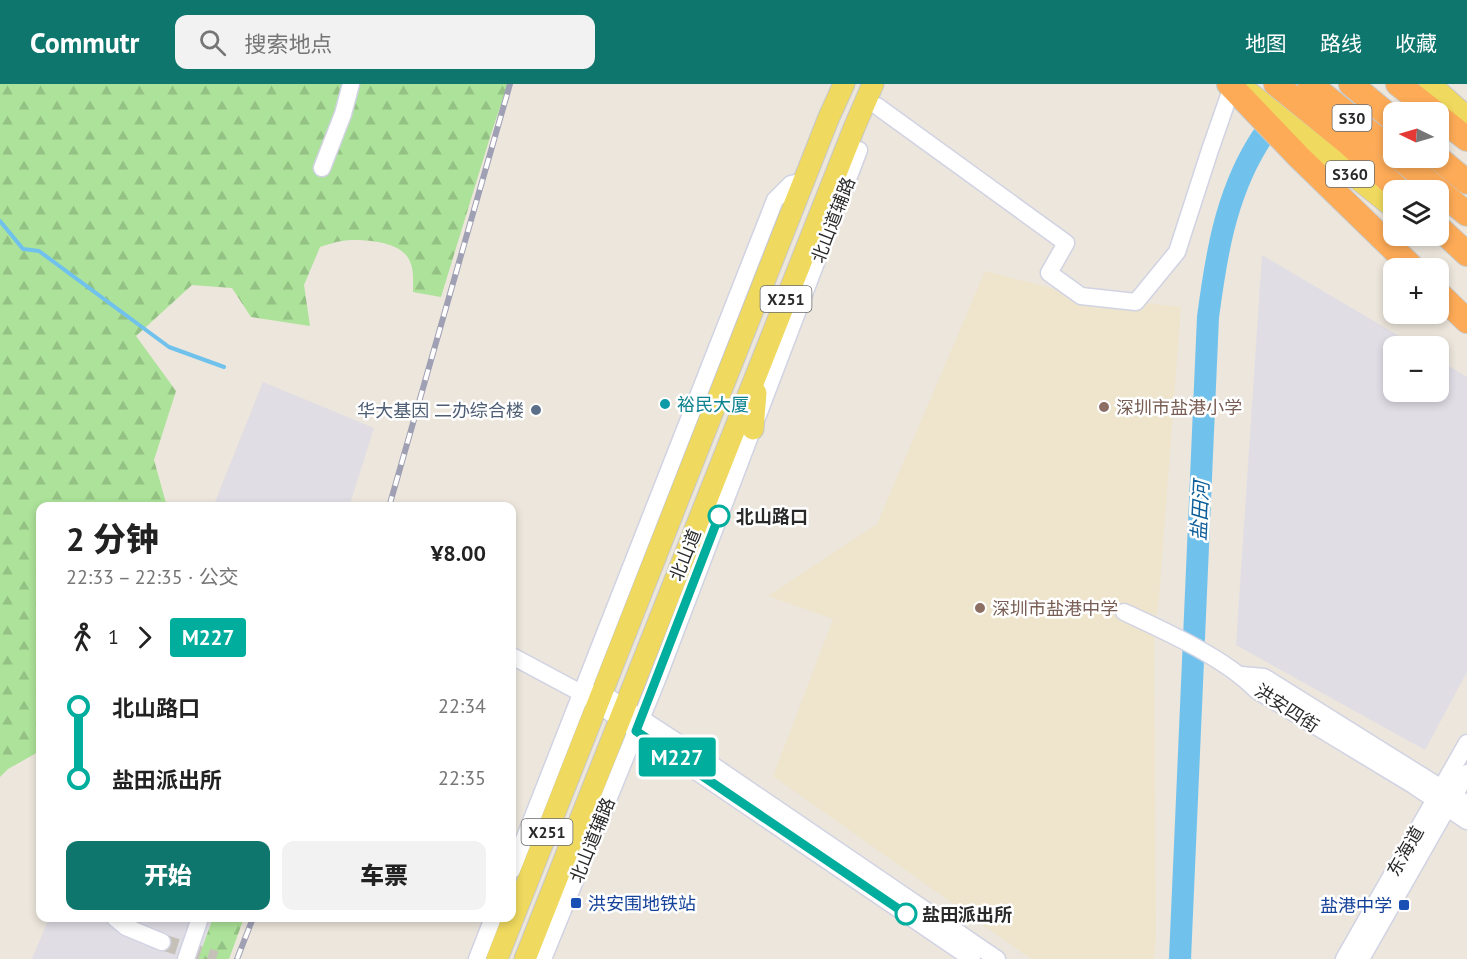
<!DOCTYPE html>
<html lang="zh">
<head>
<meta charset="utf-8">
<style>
  :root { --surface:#fff; --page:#f2f2f2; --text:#222; --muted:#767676; --accent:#0f766e }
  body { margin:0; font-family:"PT Sans","Noto Sans SC",sans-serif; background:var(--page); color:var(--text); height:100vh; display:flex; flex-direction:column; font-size:22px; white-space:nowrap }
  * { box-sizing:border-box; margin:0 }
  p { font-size:20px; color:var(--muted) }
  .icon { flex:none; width:33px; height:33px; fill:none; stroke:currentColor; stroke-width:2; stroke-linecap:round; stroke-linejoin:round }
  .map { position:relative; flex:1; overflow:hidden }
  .details { position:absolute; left:36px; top:418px; width:480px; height:420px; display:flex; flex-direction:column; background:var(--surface); border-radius:12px; box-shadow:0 3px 9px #0003 }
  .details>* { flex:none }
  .badge { padding:0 12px; border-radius:4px; font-size:21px; line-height:39px }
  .needle { width:39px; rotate:275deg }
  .tools { position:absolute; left:1383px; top:18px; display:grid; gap:12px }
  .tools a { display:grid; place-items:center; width:66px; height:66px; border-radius:12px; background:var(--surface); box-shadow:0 3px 9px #0003; font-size:30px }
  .map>.badge { position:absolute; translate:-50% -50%; box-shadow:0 0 0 3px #fff }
  .legs { display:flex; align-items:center; gap:9px; height:66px; padding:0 30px; font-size:20px }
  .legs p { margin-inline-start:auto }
  .overview { display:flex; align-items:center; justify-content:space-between; height:102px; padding:0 30px }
  h1 { font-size:33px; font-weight:800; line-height:45px }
  .cta { display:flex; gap:12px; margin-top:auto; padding:12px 30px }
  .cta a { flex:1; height:69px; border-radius:12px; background:var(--accent); color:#fff; font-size:24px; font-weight:800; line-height:69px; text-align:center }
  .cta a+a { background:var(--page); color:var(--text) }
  ul { padding:0 30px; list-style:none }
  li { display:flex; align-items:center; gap:21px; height:72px; font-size:22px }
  li i { display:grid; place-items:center; width:9px; height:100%; margin:0 8px; background:currentColor }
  li i::after { content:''; width:15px; height:15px; margin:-8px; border:4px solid; border-radius:50%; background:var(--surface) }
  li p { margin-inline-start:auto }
  li:first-child i { background:linear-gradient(#0000 50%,currentColor 0) }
  li:last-child i { background:linear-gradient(currentColor 50%,#0000 0) }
  header { display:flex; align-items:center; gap:36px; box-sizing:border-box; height:84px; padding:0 30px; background:var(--accent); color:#fff }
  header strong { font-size:28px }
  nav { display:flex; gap:33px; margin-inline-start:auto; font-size:21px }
  .search { width:420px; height:54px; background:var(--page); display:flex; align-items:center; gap:15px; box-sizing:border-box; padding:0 21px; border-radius:12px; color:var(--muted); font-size:22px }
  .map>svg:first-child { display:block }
  .industrial { fill:#e0dde5 }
  .education { fill:#eee5cc }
  .forest { fill:url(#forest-firs) }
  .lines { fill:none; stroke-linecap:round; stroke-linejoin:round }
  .stream { stroke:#70c2ed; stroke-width:4 }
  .river { stroke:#70c2ed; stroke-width:22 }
  .minor-tunnel { stroke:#c5c0b8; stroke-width:16; stroke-dasharray:16 8; stroke-linecap:butt }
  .minor-casing { stroke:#d1d3e3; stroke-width:19 }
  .major-casing { stroke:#c8c8c8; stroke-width:23 }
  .highway-casing { stroke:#c8c8c8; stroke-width:26 }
  .minor { stroke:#fff; stroke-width:16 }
  .major { stroke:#efd95e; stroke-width:21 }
  .highway { stroke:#fdab57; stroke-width:24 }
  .rail-casing { stroke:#9fa0b4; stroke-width:6 }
  .rail { stroke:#fff; stroke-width:4; stroke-dasharray:11; stroke-linecap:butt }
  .line-1-casing { stroke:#fff; stroke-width:14 }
  .line-1 { stroke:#01ad9c; stroke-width:9 }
  .culture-dot { fill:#0f9aa8; stroke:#fff; stroke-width:2 }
  .education-dot { fill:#8d6e63; stroke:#fff; stroke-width:2 }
  .service-dot { fill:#5c6f8a; stroke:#fff; stroke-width:2 }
  .stop-1-dot { fill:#fff; stroke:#01ad9c; stroke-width:3 }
  .transit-dot { fill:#1a4fb4; stroke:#fff; stroke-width:2 }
  .labels { text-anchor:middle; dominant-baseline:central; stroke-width:5; stroke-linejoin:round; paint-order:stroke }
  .shield { fill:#fff; stroke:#6a6a6a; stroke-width:1.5 }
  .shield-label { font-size:16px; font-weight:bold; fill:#2a2a2a }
  .street-label { font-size:18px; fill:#2a2a2a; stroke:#fff }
  .culture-label { font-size:18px; fill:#0d838f; stroke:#fff; text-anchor:start }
  .education-label { font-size:18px; fill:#785e54; stroke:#fff; text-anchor:start }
  .service-label { font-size:18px; fill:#4e5e75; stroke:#fff; text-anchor:end }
  .stop-label { font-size:18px; font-weight:bold; fill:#2a2a2a; stroke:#fff; text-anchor:start }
  .transit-label { font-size:18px; fill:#164399; stroke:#fff; text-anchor:start }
  .water-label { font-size:20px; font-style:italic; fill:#0e5f9a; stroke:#fff }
</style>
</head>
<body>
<header>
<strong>Commutr</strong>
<div class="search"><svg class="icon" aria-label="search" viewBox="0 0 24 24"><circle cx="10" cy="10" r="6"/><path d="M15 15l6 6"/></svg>搜索地点</div>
<nav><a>地图</a><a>路线</a><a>收藏</a></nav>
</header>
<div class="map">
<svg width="1467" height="875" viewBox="0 0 1467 875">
  <defs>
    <pattern id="forest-firs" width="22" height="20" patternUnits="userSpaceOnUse" patternTransform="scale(1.5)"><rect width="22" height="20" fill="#ace299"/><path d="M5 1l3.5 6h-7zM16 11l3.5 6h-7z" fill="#94c284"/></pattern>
  </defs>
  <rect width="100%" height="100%" fill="#ece6dc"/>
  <g class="industrial">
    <polygon points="1262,171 1416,262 1394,262 1394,308 1438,308 1439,276 1467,293 1467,588 1425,666 1236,561"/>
    <polygon points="263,298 374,344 349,423 213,423"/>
    <polygon points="49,834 213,834 198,875 32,875"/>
  </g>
  <polygon class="education" points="985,187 1081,212 1181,223 1159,514 1154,546 1156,854 1154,875 1031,875 773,692 833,535 768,512 877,440"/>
  <g class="forest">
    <path d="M 0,0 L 508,0 L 491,50 L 441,213 L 413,208 C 413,195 415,179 404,169 C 393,157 358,154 342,157 C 334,158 327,161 320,163 L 304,201 L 310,242 L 251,233 L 232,204 L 192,201 L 136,252 L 176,307 L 154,376 L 166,419 L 188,419 L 190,423 L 40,423 L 40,667 L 8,685 L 0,693 Z"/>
    <polygon points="213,834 244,834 229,875 198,875"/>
  </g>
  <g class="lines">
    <polyline class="stream" points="0,137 23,165 39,167 169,263 224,283"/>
    <path class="river" d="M 1180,875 L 1208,233 C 1216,173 1225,114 1257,61 C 1270,40 1285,20 1299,0"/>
    <polyline class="minor-tunnel" points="162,858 216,875"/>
    <g class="minor-casing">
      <g id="minor">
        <polyline points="877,22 1066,159 1049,189 1081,212 1136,218 1177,168 1210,66 1233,0"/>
        <polyline points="322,84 343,30 351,0"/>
        <path d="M 1124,528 C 1165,547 1225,574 1256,606 L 1413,701 L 1467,737"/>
        <polyline points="512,572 581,609 972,875"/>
        <polyline points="1241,591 1264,593 1467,720"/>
        <polyline points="590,609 602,609 711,680 997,875"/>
        <polyline points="512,786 775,116 791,100 804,97"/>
        <polyline points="115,834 126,843 162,858"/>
        <polyline points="186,875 200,834"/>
        <polyline points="477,875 493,834"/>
        <polyline points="543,875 657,596 859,66"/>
        <polyline points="1344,875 1467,659"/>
        <polyline points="1361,875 1467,689"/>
      </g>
    </g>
    <g class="major-casing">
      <g id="major">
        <polyline points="1430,0 1467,33"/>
        <polyline points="1251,10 1394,124"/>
        <polyline points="753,345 756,309"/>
        <polyline points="497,875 829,33 844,0"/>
        <polyline points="525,875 854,44 873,0"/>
      </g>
    </g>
    <g class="highway-casing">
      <g id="highway">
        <polyline points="1229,0 1299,73 1413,184"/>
        <polyline points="1276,0 1348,59 1399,106"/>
        <polyline points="1310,0 1394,68"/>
        <polyline points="1351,0 1394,36"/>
        <polyline points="1398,0 1434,28"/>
        <polyline points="1438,32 1467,55"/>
        <polyline points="1400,74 1467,130"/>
        <polyline points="1438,74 1467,98"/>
        <polyline points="1438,143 1467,170"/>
        <polyline points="1438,209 1467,237"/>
      </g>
    </g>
    <use href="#minor" class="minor"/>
    <use href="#major" class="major"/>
    <use href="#highway" class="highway"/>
    <g class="rail-casing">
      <g id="rail">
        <polyline points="389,423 510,0"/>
        <polyline points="237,875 253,834"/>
      </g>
    </g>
    <use href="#rail" class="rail"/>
  </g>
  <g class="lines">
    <g class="line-1-casing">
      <polyline id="line-1" points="719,432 636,647 906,830"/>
    </g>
    <use href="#line-1" class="line-1"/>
  </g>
  <circle class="culture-dot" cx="665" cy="320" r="6"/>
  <g class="education-dot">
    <circle cx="1104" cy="323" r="6"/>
    <circle cx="980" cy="524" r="6"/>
  </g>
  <circle class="service-dot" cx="536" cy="326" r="6"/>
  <g class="stop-1-dot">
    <circle cx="719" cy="432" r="10"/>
    <circle cx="906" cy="830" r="10"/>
  </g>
  <g class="transit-dot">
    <rect x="570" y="813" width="12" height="12" rx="3"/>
    <rect x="1398" y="815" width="12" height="12" rx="3"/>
  </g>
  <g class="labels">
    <g class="shield">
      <rect x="1332.5" y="21" width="39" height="26" rx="4.5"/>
      <rect x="1326" y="77" width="48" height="26" rx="4.5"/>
      <rect x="760.5" y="202" width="51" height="26" rx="4.5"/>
      <rect x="521.5" y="735" width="51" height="26" rx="4.5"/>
    </g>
    <g class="shield-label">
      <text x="1352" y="34">S30</text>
      <text x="1350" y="90">S360</text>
      <text x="786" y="215">X251</text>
      <text x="547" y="748">X251</text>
    </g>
    <g class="street-label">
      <text transform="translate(833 136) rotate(-69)">北山道辅路</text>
      <text transform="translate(685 471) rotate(-68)">北山道</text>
      <text transform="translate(1287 624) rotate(33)">洪安四街</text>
      <text transform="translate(592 756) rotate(-68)">北山道辅路</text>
      <text transform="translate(1405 767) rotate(-60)">东海道</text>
    </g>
    <g class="culture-label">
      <text x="677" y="320">裕民大厦</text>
    </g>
    <g class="education-label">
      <text x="1116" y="323">深圳市盐港小学</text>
      <text x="992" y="524">深圳市盐港中学</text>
    </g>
    <g class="service-label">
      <text x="524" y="326">华大基因 二办综合楼</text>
    </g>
    <g class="stop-label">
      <text x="736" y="432">北山路口</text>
      <text x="922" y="830">盐田派出所</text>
    </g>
    <g class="transit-label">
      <text x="588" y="819">洪安围地铁站</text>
      <text x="1392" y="821" text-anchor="end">盐港中学</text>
    </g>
    <g class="water-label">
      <text transform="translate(1200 427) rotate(-87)">盐田河</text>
    </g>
  </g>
</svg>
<div class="tools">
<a><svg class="needle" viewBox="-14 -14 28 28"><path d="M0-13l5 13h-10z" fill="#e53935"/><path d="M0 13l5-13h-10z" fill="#767676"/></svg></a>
<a><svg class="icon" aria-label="layers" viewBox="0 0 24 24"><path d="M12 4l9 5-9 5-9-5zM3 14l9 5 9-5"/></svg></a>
<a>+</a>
<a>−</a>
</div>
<b class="badge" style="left:677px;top:673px;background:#01ad9c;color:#fff">M227</b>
<section class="details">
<div class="overview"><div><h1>2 分钟</h1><p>22:33 – 22:35 · 公交</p></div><b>¥8.00</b></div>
<div class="legs"><svg class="icon" aria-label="walk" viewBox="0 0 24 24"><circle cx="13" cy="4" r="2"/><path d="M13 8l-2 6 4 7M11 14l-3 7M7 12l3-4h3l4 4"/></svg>1<svg class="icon" aria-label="forward" viewBox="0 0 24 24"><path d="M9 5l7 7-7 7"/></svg><b class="badge" style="background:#01ad9c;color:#fff">M227</b></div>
<ul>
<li><i style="color:#01ad9c"></i><b>北山路口</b><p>22:34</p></li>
<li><i style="color:#01ad9c"></i><b>盐田派出所</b><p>22:35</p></li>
</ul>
<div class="cta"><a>开始</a><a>车票</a></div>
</section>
</div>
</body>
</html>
